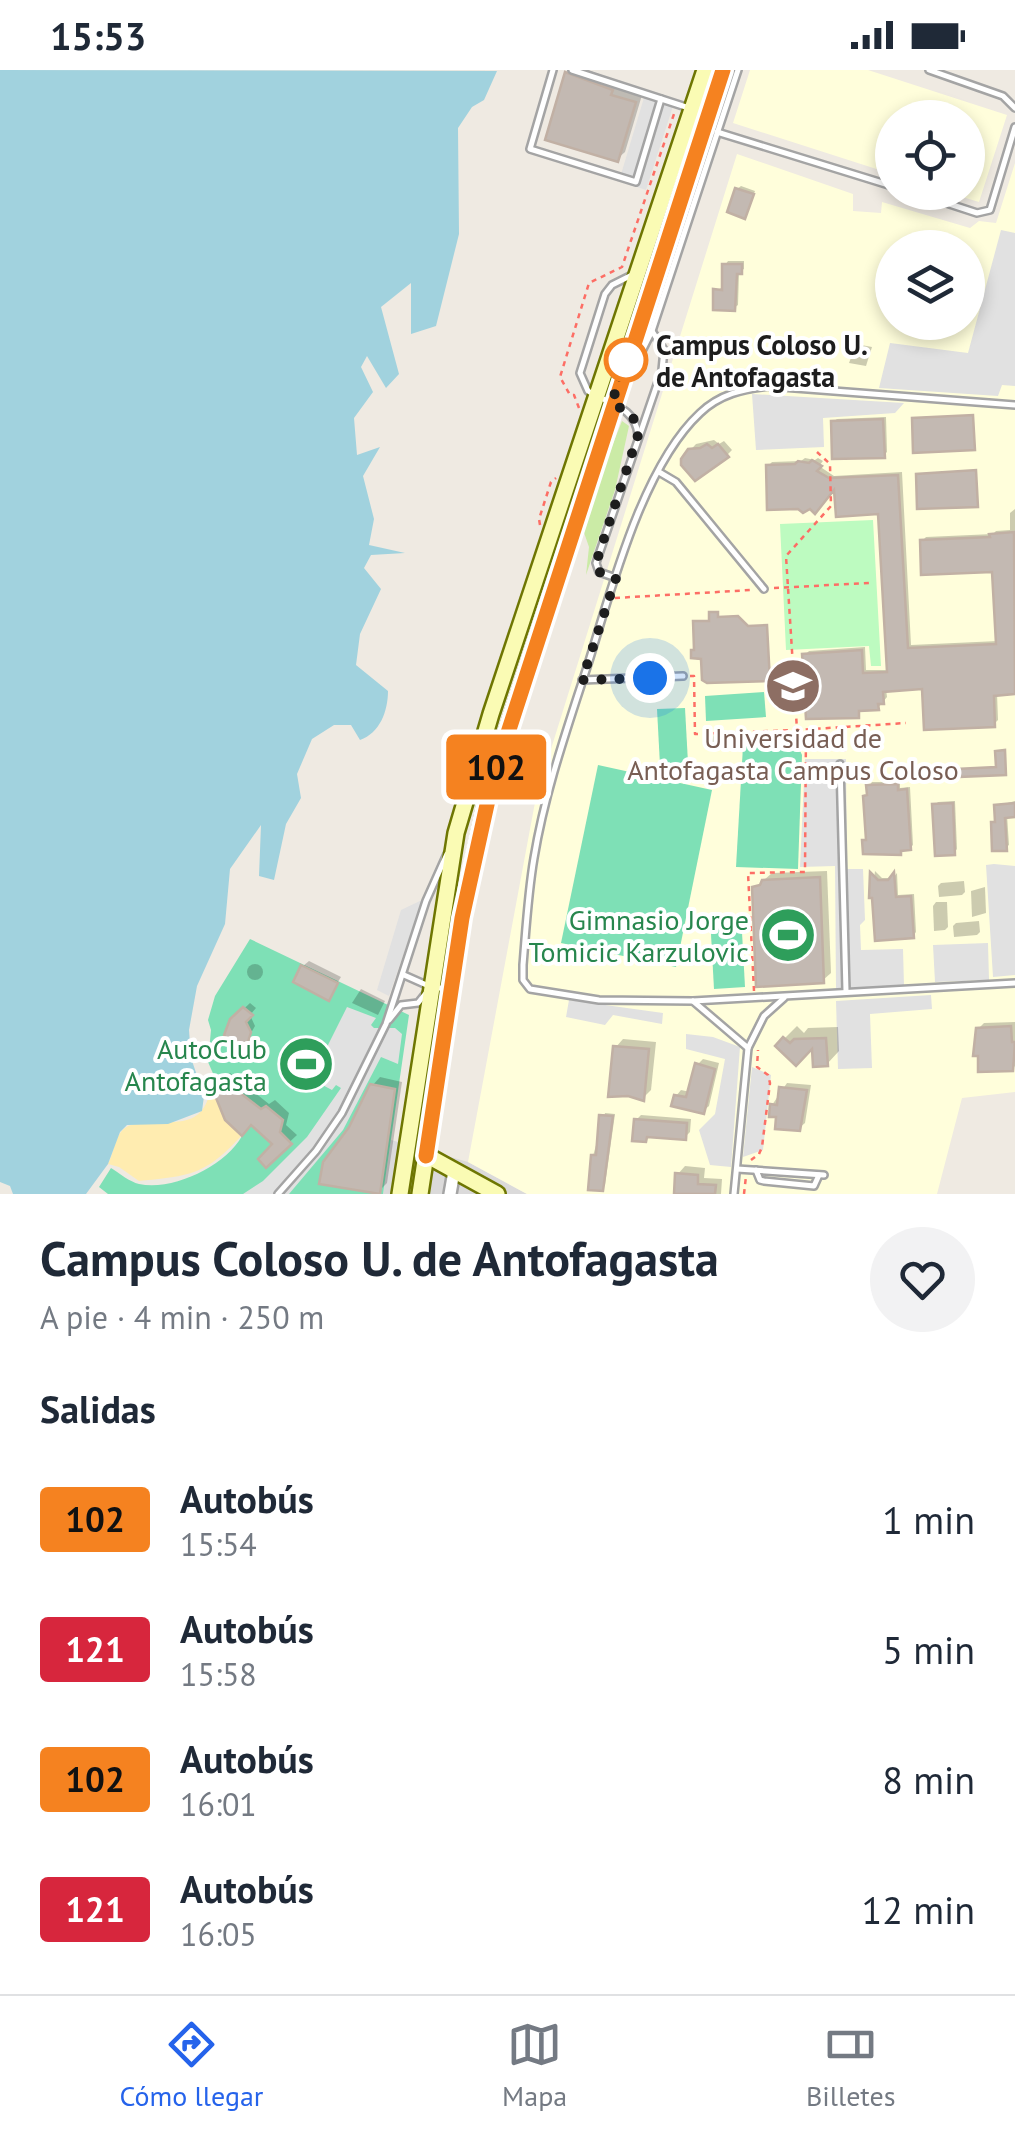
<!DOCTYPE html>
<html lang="es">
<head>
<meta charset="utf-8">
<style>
  :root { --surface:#fff; --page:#f2f2f3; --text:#1f2937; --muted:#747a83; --line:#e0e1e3; --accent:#2563eb }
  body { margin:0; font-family:"PT Sans",sans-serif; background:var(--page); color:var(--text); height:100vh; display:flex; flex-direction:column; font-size:38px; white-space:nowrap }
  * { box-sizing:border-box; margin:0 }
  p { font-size:32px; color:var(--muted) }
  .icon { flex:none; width:55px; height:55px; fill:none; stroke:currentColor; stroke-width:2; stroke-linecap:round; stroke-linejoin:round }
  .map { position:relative; height:1124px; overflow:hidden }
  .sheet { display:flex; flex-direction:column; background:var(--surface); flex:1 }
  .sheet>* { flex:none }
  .badge { padding:0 20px; border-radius:8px; font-size:35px; line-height:65px }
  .tools { position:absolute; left:875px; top:30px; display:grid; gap:20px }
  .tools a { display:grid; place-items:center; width:110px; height:110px; border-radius:50%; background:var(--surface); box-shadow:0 5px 15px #0003; font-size:50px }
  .you { position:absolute; width:50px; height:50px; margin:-25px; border:8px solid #fff; border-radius:50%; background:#1a73e8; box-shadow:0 0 0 15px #1a73e833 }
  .map>.badge { position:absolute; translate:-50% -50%; box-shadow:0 0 0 5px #fff }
  h2 { padding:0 40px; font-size:38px; line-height:90px }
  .round { display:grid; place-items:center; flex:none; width:105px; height:105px; border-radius:52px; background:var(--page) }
  .overview { display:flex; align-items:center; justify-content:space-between; height:170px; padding:0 40px }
  h1 { font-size:48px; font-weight:700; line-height:75px }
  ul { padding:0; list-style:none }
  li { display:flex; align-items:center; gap:30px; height:130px; padding:0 40px }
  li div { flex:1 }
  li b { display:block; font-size:38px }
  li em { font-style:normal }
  li .badge { min-width:110px; font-weight:700; text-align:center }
  .status { display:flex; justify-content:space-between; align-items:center; height:70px; padding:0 50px; background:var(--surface); direction:ltr }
  .status svg { height:28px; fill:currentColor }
  .dock { display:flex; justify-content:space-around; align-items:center; height:140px; border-top:2px solid var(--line); background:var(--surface); font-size:28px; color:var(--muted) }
  .dock a { display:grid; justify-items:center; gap:5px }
  .dock .active { color:var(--accent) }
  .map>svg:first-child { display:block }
  .residential { fill:#dbdada }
  .education { fill:#fffedb; fill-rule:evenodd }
  .grass { fill:#cbeba6 }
  .sand { fill:#ffecb0 }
  .park { fill:#bdfbc0 }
  .pitch { fill:#7ee0b6 }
  .parking { fill:#e1e1e1 }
  .water { fill:#a1d2de }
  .shadow { fill:#0003 }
  .building { fill:#c3b9b2; stroke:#c1b0a4; stroke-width:2.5 }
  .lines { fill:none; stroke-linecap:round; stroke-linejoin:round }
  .lane-casing { stroke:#a4a4a4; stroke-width:10 }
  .street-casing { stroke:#a4a4a4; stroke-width:16 }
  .secondary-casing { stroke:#6e7602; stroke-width:20 }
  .path { stroke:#fd6e65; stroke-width:2.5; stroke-dasharray:5 5; stroke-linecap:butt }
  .lane { stroke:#fff; stroke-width:5 }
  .street { stroke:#fff; stroke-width:11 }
  .secondary { stroke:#fafbb4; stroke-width:15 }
  .line-casing { stroke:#fff; stroke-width:22 }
  .line { stroke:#f58220; stroke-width:15 }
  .walk { stroke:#1d1d1d; stroke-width:10; stroke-dasharray:0 18 }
  .stop-dot { fill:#fff; stroke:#f58220; stroke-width:5 }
  .labels { text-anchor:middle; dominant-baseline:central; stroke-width:8; stroke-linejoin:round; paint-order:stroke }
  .stop-label { font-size:28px; font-weight:bold; fill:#1d1d1d; stroke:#fff; text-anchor:start }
  .education-label { font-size:28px; fill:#785e54; stroke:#fff }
  .leisure-label { font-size:28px; fill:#27864d; stroke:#fff; text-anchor:end }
</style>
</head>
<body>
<div class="status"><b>15:53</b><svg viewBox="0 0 49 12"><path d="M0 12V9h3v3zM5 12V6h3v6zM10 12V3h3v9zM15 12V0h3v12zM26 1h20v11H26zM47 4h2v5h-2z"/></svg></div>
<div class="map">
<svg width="1015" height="1124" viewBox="0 0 1015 1124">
  <rect width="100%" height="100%" fill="#efeae2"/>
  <polygon class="residential" points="391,1070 468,1092 527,1124 383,1124"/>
  <g class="education">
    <polygon points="750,0 868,0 1007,45 979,132 949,123 968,122 968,48 892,48 892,104 733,53"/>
    <path d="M 737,84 L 853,124 L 853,141 L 881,143 L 882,132 L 970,158 L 979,151 L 996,153 L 1015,93 L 1015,1022 L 962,1028 L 937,1124 L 527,1124 L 468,1092 L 536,727 ZM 892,178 L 968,178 L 968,252 L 892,252 Z"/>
  </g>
  <polygon class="grass" points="622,351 629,356 615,420 586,505 589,477 581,454"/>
  <path class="sand" d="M 212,1018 L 225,1050 L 242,1065 C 206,1105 190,1106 139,1111 L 119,1097 L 108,1094 C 114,1083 115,1065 125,1058 C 141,1045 186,1062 202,1040 C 207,1035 209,1024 212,1018 Z"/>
  <polygon class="park" points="873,450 881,596 871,596 869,576 786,580 780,454"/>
  <g class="pitch">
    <polygon points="764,622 766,647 706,651 705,626"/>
    <polygon points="685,638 688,693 660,695 657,639"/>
    <polygon points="743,676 799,678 802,685 798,799 736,797"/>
    <polygon points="598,695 712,720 676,897 561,873"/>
    <polygon points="741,844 745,917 714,919 710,846"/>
    <path d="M 250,869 L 409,945 L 383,1124 L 108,1124 L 99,1117 L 111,1098 C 119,1103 130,1112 139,1114 C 174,1121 225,1096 242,1066 L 225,1050 L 212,1018 L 215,1008 L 208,992 L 211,960 L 208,950 L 215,926 Z"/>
  </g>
  <g class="parking">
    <polygon points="646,21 675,30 646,120 619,111"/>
    <polygon points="1001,160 1015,163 1015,316 1002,315 998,326 879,318 890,273 968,283"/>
    <polygon points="752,324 904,333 895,343 823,348 824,377 756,380"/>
    <polygon points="805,689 846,689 847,799 863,799 865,850 860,855 861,880 903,879 904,916 836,919 835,796 800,797"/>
    <polygon points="994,794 1015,796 1015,905 993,907 986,795"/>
    <polygon points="422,830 389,926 377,920 401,840"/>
    <polygon points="988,873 989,910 935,912 933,875"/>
    <polygon points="931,925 932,939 870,944 872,998 838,999 836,931"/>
    <polygon points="569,930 663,943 662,954 613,945 605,955 566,947"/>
    <polygon points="347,937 376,948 371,955 374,958 395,958 402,964 398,994 381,987 343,1060 289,1124 243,1124 263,1111 307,1067 341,1018 336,1015 332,1020 311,1009"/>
    <polygon points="686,964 713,967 740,977 731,1097 710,1095 699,1060 715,1044 725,989 686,979"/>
    <polygon points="752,997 771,1005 763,1080 743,1087"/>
  </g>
  <path class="water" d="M 0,0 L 497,1 L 484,30 L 472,37 L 458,58 L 459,164 L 436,256 L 411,264 L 411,213 L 381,237 L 399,304 L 386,318 L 367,286 L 361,297 L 373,322 L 354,348 L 357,385 L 380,377 L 363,406 L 374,449 L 369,475 L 405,483 L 371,485 L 364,498 L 381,519 L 360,564 L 356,595 L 388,621 C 388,641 380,663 360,670 L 351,655 L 334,655 L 312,669 L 297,704 L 301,728 L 286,754 L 274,810 L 259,806 L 261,755 L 230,799 L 225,854 L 197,916 L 189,960 L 191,988 L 204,1026 L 202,1041 L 168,1054 L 127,1055 L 120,1062 L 108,1094 L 86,1124 L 13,1124 L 10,1116 L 0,1112 Z"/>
  <g class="shadow">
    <polygon points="570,0 588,0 619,12 618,17 642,25 625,82 617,89 548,69"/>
    <polygon points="741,116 755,121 745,146 737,119"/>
    <polygon points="728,191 744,191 744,199 739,202 738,235 734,238 716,220 725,217 725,195"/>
    <polygon points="856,274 872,277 866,296 849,293"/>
    <polygon points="886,347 887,382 884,385 833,352 837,349"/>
    <polygon points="714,370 719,374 724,371 732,380 727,385 684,387 696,374"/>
    <polygon points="805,388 815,390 818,388 823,391 819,396 834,406 902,402 911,575 998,571 994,499 922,471 926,467 993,464 996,461 1010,460 1010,443 1015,439 1015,622 997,623 998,650 994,654 924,617 886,619 887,627 878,638 862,638 858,645 805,585 809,581 865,577 866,600 890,600 881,442 836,415 768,396 772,392 801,391"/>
    <polygon points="714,663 727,663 728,672 711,676"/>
    <polygon points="872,712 900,712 900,718 910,717 913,775 910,778 900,782 868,768 869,716"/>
    <polygon points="955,731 957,779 954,783 935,735 938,732"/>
    <polygon points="1015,731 1015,744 1007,745 1009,775 1005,778 993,753 997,749 996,736"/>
    <polygon points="827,801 831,903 823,910 755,818 772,803"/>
    <polygon points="875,801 882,808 893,808 897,803 898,825 914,824 916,862 913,866 872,826"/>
    <polygon points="964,811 965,822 962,825 939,827 938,816 941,813"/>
    <polygon points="985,817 986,843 972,847 971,821"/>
    <polygon points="936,832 947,832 948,857 945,860 934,861 933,836"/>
    <polygon points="979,851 980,862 977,865 954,867 953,856 956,853"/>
    <polygon points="309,891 341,907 328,928 303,896"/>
    <circle cx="255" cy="902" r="8"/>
    <polygon points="361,919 385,931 378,945 352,933"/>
    <polygon points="250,933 256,938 250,945 255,956 247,970 232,950"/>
    <polygon points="1015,952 1015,996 1012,999 978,959 984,953"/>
    <polygon points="797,956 804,963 808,958 838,957 839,981 827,994 814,974 778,975"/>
    <polygon points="623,969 656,972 651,1020 643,1028 616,977"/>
    <polygon points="703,989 719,993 709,1036 703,1041 676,1026 681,1020 690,1022 698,994"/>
    <polygon points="230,1003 269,1034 275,1030 289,1043 286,1055 297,1065 266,1094 276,1074 217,1011"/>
    <polygon points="380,1007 402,1012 387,1113 379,1121 351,1058 372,1016"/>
    <polygon points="787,1013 811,1015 805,1053 799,1058 778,1045 772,1035"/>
    <polygon points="605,1043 615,1044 605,1115 602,1118 593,1086"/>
    <polygon points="641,1045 691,1049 690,1062 685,1067 651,1065 645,1070 636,1050"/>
    <polygon points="685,1096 705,1098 704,1108 722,1109 721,1124 676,1124 678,1104"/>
  </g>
  <g class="building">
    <polygon points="565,2 613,20 611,25 636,32 618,92 545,70"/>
    <polygon points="735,118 754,124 745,149 727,142"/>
    <polygon points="722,194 742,194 742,204 737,204 735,241 713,240 713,219 722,220"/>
    <polygon points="973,345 975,380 913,383 912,348"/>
    <polygon points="883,349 885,388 832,389 831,351"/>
    <polygon points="707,374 712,378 718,374 729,387 695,411 681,395 681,389 688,379 700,378"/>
    <polygon points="812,390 822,396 817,401 829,408 898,405 908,578 996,574 992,502 921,505 920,470 990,467 989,464 1014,462 1015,624 994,626 995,657 924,660 922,619 883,622 884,634 878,634 879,640 859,641 859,648 806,649 802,584 862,580 863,603 887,602 878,444 836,447 834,420 815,444 810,439 803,443 798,439 767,440 766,395 795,394 798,391 809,393"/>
    <polygon points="976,400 978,437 917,439 916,404"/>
    <polygon points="709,542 718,542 718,547 738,546 748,556 767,555 770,611 707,613 702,610 701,589 691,588 691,580 694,580 693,551 709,551"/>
    <polygon points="1005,680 1006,705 936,708 936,700 996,697 995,681"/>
    <polygon points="898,714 898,720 907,719 911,780 901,781 901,785 863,784 862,770 866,770 863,726 867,725 866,715"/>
    <polygon points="953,733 955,785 935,786 932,734"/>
    <polygon points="1015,733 1015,747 1005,748 1007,781 992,781 991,752 995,752 994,735"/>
    <polygon points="870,802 878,810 888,810 894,802 896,827 911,826 914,868 875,871 872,828 869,828"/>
    <polygon points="820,807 824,913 756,917 752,817 760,815 762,810"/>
    <polygon points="301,895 338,913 329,931 293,912"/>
    <polygon points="243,937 253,945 246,952 251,962 248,972 240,977 230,974 224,965 230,949"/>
    <polygon points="1011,956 1012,972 1015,972 1013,1001 978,1002 978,986 973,986 976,958"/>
    <polygon points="783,967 790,973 794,969 826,968 828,996 813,997 812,979 796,996 775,976"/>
    <polygon points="613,976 649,979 644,1031 628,1026 608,1027"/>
    <polygon points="695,993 715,999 704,1044 671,1036 674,1025 686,1027"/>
    <polygon points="222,1009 261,1039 266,1036 283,1050 280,1062 292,1074 266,1098 258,1089 272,1074 251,1055 242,1066 225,1050 212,1018 215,1010"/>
    <polygon points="370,1014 395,1019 380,1124 319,1114 323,1092 349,1057"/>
    <polygon points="779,1017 807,1020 800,1061 775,1059 776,1047 769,1047 770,1034 777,1035"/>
    <polygon points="599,1045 613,1046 603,1121 588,1120 591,1085 596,1085"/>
    <polygon points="634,1049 687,1053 686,1070 647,1067 646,1072 632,1071"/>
    <polygon points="675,1103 698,1105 698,1114 716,1115 715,1124 674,1124"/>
  </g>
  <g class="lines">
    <g class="lane-casing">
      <g id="lane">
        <polyline points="553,0 530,79 636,112 661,29"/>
        <polyline points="572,0 689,38"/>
        <polyline points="929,0 1003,26 1015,38"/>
        <polyline points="717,62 892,116"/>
        <polyline points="913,122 977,143 990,140 1015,57"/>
        <path d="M 632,205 L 612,215 L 605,224 L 580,303 L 588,321 C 608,334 636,337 638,365"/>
        <polyline points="631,303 652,261 738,0"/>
        <path d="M 1015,335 L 769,316 C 743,319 720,324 700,343 C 643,396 612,517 589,591 C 568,656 545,721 534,788 C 528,823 526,859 523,895 L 523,910 L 530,919 L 599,930 L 693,931 L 1015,913"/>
        <polyline points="659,402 676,412 764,519"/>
        <polyline points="616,508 599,502 596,493 662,300 664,280 652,261"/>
        <polyline points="582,610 683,606"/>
        <polyline points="840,694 846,921"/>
        <polyline points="404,905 431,917 448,919"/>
        <polyline points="693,931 748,978"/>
        <polyline points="389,950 401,935 418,933 426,923"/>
        <polyline points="737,1099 824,1105"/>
        <polyline points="756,1100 760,1110 764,1111 814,1116 819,1105"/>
        <polyline points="278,1124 316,1081 342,1043 386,954 426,831 447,784"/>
        <polyline points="734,1124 748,978 764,946 784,928"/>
      </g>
    </g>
    <g class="street-casing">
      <polyline id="street" points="450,1124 454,1101"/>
    </g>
    <g class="secondary-casing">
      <g id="secondary">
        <polyline points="426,1085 497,1124"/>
        <polyline points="400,1124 456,763 491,644 705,0"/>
        <polyline points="420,1124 462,848 491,712 723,0"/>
      </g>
    </g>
    <g class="path">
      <polyline points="579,338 574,325 570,325 560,307 589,213 622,197 674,44"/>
      <polyline points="817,382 830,394 831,436 786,486 797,660 906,653"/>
      <polyline points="540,455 539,449 551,412 556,408"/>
      <polyline points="774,518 869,513"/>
      <polyline points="615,528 751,520"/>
      <polyline points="690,606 694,606 695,664 795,660"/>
      <polyline points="844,657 844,685"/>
      <polyline points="754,921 748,803 805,802 806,659"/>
      <polyline points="751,1090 759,1084 762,1077 770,1013 768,1005 757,997 758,980"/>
      <polyline points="744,1124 746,1106"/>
    </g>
    <use href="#lane" class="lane"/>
    <use href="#street" class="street"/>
    <use href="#secondary" class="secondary"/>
  </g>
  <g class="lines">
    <g class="line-casing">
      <polyline id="line" points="426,1086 462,848 492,712 723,0"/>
    </g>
    <use href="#line" class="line"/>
    <polyline class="walk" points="626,290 612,332 633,347 638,365 596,493 599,502 616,508 582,610 650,608"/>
  </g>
  <defs>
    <g id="university-disc" transform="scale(2.875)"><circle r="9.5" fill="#8d6e63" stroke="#fff"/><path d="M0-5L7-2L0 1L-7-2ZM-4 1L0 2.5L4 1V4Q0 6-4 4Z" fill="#fff"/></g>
    <g id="stadium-disc" transform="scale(2.875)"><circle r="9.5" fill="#2e9e5b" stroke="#fff"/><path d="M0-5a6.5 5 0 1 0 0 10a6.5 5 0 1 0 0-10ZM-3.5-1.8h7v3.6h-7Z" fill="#fff"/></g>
  </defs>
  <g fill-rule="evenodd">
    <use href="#university-disc" x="793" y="616"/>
    <use href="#stadium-disc" x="788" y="865"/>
    <use href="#stadium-disc" x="306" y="994"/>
  </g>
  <circle class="stop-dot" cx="626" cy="290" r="20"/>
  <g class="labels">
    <g class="stop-label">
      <text x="656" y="274">Campus Coloso U.<tspan x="656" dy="32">de Antofagasta</tspan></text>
    </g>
    <g class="education-label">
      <text x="793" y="667">Universidad de<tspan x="793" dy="32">Antofagasta Campus Coloso</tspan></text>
    </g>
    <g class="leisure-label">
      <text x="749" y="849">Gimnasio Jorge<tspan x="749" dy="32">Tomicic Karzulovic</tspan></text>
      <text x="267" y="978">AutoClub<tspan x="267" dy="32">Antofagasta</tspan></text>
    </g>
  </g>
</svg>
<div class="tools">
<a><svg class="icon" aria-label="locate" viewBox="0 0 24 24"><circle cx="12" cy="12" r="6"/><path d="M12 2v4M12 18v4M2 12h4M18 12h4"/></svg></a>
<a><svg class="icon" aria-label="layers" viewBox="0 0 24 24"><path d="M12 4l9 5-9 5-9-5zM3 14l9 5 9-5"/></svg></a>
</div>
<div class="you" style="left:650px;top:608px"></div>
<b class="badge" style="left:496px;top:697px;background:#f58220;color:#111">102</b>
</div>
<section class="sheet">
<div class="overview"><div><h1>Campus Coloso U. de Antofagasta</h1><p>A pie · 4 min · 250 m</p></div><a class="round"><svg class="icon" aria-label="heart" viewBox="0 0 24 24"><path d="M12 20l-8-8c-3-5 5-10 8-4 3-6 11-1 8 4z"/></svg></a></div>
<h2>Salidas</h2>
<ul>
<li><span class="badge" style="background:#f58220;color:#111">102</span><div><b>Autobús</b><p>15:54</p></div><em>1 min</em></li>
<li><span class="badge" style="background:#d7263d;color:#fff">121</span><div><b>Autobús</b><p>15:58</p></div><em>5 min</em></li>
<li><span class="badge" style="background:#f58220;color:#111">102</span><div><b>Autobús</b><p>16:01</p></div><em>8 min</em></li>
<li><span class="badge" style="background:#d7263d;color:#fff">121</span><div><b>Autobús</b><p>16:05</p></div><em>12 min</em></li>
</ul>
</section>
<nav class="dock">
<a class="active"><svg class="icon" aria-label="directions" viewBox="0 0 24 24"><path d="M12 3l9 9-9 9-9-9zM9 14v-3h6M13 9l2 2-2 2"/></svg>Cómo llegar</a>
<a><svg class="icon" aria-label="map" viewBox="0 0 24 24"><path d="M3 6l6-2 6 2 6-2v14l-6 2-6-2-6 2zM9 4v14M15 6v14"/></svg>Mapa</a>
<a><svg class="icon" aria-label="tickets" viewBox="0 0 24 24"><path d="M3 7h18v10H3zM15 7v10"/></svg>Billetes</a>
</nav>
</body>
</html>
